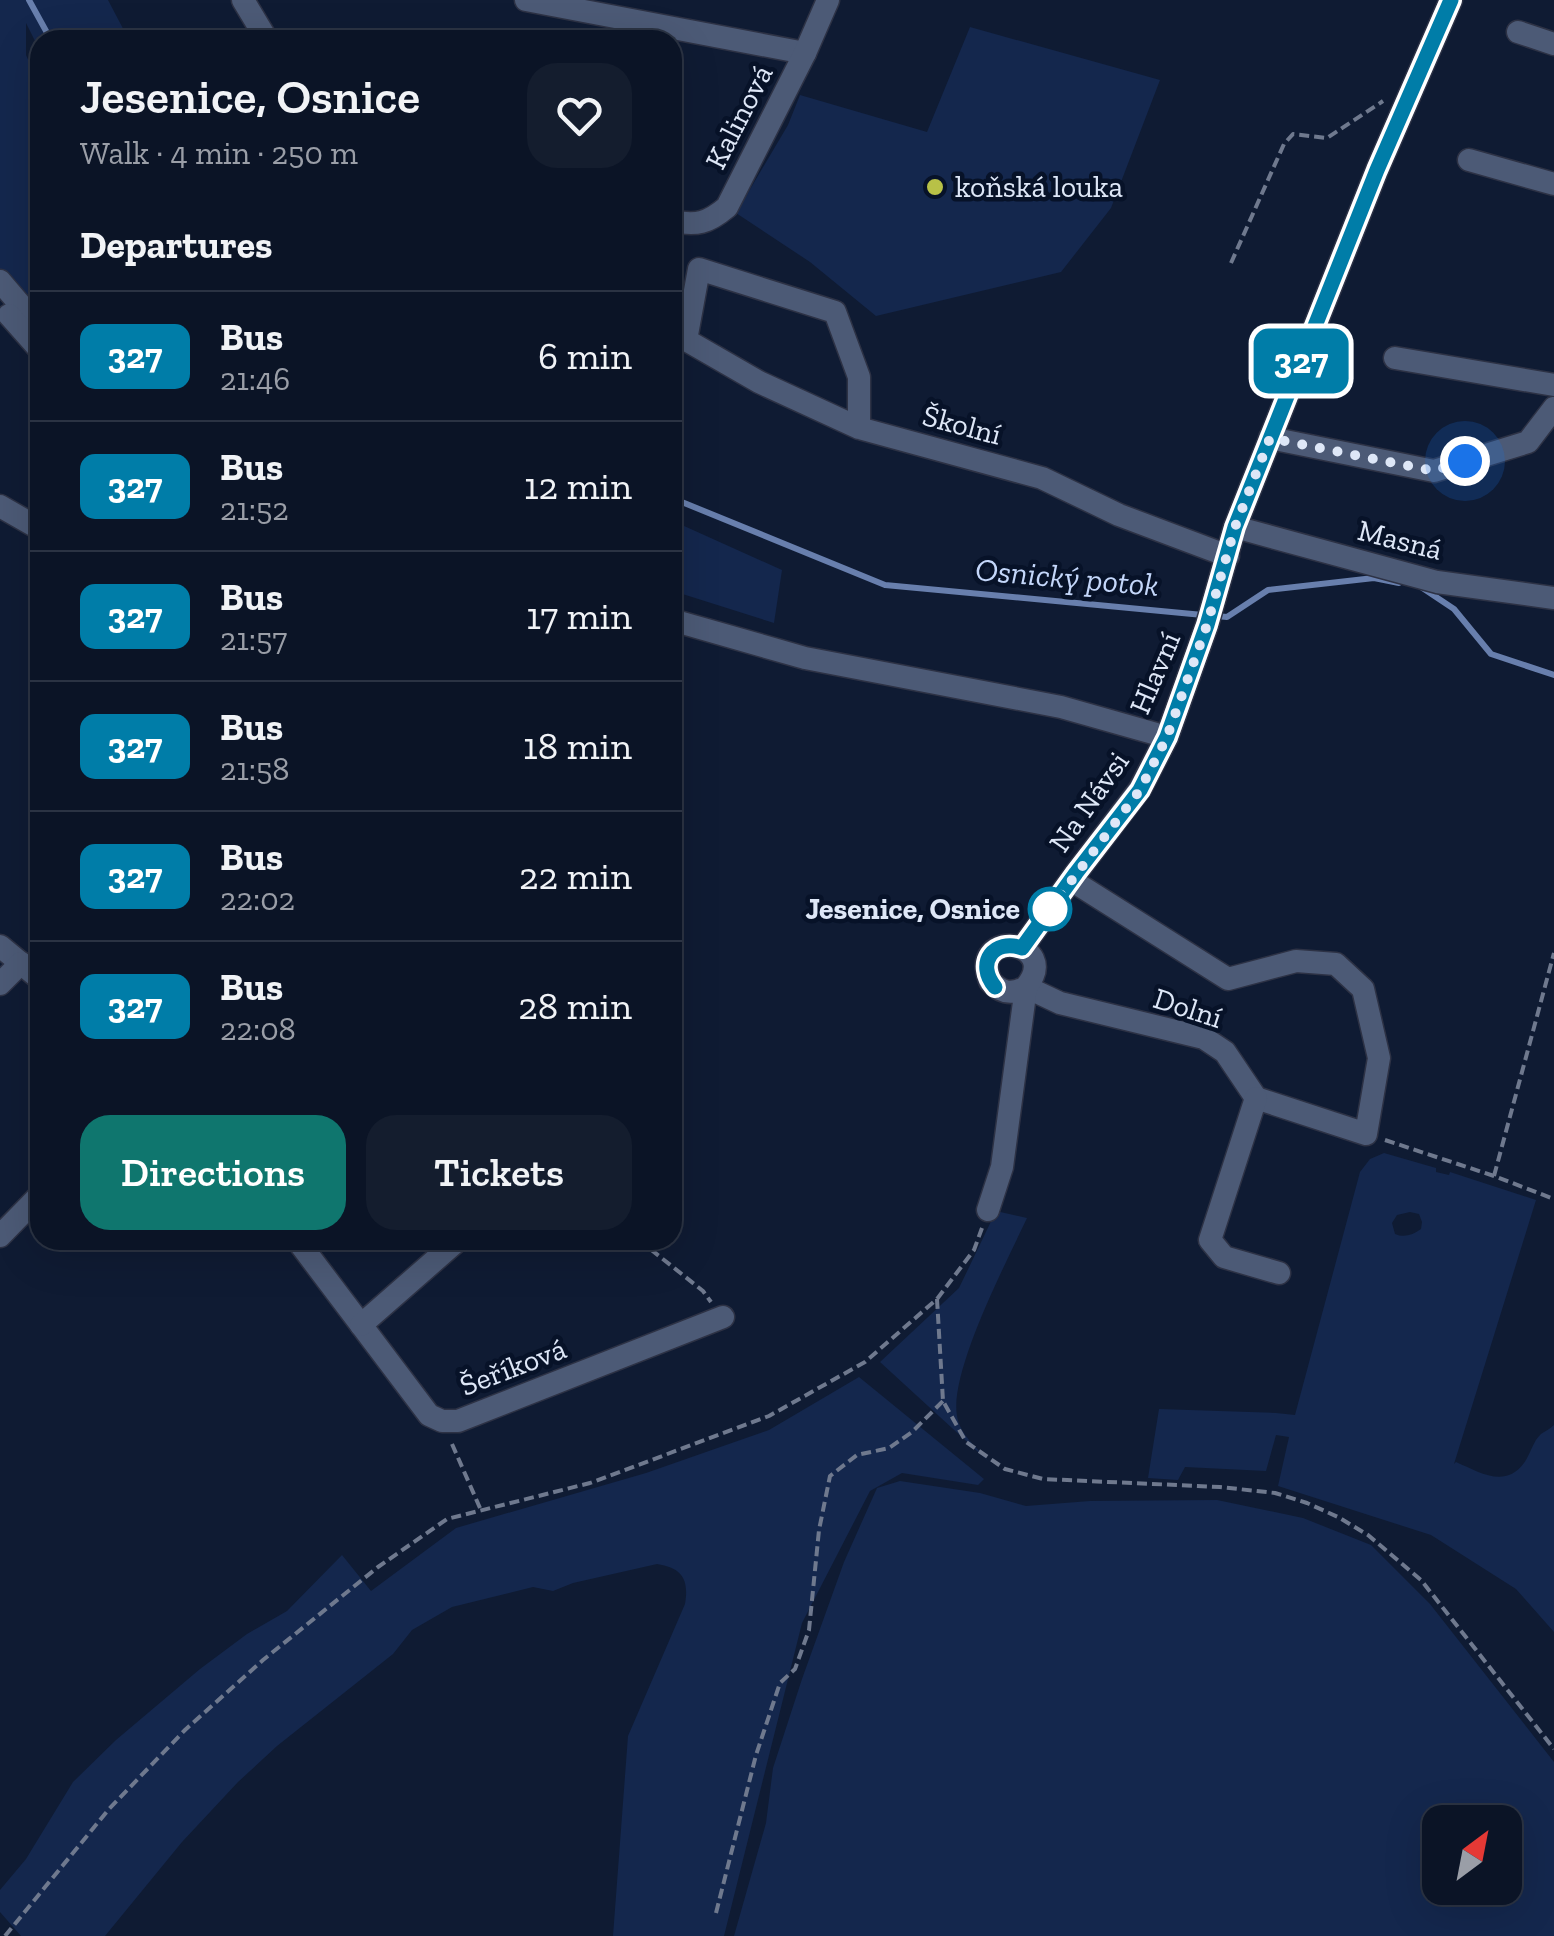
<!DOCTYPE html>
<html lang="en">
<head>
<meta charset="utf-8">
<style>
  :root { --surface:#0b1426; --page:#141d2e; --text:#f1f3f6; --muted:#9a9ea7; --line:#2b3343; --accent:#0f766e }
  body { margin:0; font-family:"Zilla Slab",serif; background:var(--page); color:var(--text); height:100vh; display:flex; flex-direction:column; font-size:38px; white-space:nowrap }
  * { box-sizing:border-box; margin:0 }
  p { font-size:32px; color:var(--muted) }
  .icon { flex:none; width:55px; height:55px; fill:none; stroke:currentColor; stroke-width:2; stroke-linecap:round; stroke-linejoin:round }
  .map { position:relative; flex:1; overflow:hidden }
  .side { position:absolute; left:30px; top:30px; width:652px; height:1220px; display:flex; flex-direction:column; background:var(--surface); border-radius:30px; box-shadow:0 10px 40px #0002,0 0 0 2px var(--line) }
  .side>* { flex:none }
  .badge { padding:0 20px; border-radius:15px; font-size:35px; line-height:65px }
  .needle { width:65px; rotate:32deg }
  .tools { position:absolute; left:1422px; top:1805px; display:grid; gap:20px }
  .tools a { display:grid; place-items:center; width:100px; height:100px; border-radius:20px; background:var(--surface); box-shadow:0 10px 40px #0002,0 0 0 2px var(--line); font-size:50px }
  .you { position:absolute; width:50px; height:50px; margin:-25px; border:8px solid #fff; border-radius:50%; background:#1a73e8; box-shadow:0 0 0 15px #1a73e833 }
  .map>.badge { position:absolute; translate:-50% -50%; box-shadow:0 0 0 5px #fff }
  h2 { padding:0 50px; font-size:38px; line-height:90px }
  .round { display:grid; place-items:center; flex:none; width:105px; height:105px; border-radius:30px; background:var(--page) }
  .headline { display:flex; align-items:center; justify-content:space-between; height:170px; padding:0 50px }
  h1 { font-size:48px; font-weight:600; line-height:75px }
  .action { display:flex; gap:20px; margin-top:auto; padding:20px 50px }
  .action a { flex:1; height:115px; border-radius:30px; background:var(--accent); color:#fff; font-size:40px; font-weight:600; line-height:115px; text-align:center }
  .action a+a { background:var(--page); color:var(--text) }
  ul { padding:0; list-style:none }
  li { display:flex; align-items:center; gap:30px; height:130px; padding:0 50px; border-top:2px solid var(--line) }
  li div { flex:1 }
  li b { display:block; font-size:38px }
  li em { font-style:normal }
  li .badge { min-width:110px; font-weight:700; text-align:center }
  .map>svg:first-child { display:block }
  .green { fill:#14274d; fill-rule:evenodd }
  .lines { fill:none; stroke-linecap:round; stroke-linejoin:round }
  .stream { stroke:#687fad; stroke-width:6 }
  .minor-casing { stroke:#2d3245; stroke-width:25 }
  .path { stroke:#6f798e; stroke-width:4; stroke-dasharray:10 5; stroke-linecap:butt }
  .minor { stroke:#4c5a76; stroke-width:22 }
  .line-casing { stroke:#fff; stroke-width:22 }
  .line { stroke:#007da8; stroke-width:15 }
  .walk { stroke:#dee7f7; stroke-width:10; stroke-dasharray:0 18 }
  .poi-dot { fill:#b8c147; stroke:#071228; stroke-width:4 }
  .stop-dot { fill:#fff; stroke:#007da8; stroke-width:5 }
  .labels { text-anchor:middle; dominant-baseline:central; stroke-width:9; stroke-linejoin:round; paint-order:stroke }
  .street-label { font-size:30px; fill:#dee7f7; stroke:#071228 }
  .poi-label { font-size:30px; fill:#dee7f7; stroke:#071228; text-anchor:start }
  .stop-label { font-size:30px; font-weight:bold; fill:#dee7f7; stroke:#071228; text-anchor:end }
  .water-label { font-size:32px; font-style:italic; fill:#c4d7fa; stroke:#071228 }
</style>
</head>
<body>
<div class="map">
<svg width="1554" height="1936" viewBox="0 0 1554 1936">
  <rect width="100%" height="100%" fill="#0f1b33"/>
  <g class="green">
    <polygon points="0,0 108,0 129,40 40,40 40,51 26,23 26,55 40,86 40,329 0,272"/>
    <polygon points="970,27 1160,80 1111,208 1061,272 876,316 810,262 736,213 788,125 800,95 927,132"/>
    <polygon points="673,521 782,570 774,623 673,591"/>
    <path d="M 1384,1153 L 1436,1168 L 1436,1172 L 1449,1175 L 1450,1172 L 1536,1200 L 1454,1464 L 1456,1462 C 1479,1472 1505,1489 1524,1463 C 1530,1455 1533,1441 1541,1434 C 1545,1431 1550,1429 1554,1425 L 1554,1632 L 1516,1589 L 1431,1535 L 1278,1486 L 1289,1437 L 1276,1435 L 1266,1471 L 1185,1467 L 1178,1480 L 1148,1478 L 1159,1409 L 1276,1413 L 1295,1415 L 1360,1172 L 1370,1159 ZM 1410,1212 L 1419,1214 L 1422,1222 L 1421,1229 C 1413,1235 1404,1238 1395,1234 L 1392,1223 L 1397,1215 Z"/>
    <path d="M 996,1211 L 1027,1218 C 1007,1261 949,1372 957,1416 C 960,1435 977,1447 988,1461 L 880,1362 L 959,1288 Z"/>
    <path d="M 859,1377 L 984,1479 L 978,1485 L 902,1473 L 870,1491 L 802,1623 L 724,1936 L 613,1936 L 628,1736 L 685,1604 C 689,1580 683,1568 657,1564 L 573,1583 L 553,1591 L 533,1587 L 452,1607 L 412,1630 L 393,1654 L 277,1746 L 238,1782 L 182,1842 L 105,1936 L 21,1936 L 0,1912 L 0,1890 L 26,1859 L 73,1782 L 116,1740 L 200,1669 L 247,1634 L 287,1611 L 342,1555 L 371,1591 L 456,1528 L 646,1473 L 769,1430 Z"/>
    <path d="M 900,1481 L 980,1493 L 1026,1506 L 1090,1501 L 1217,1500 L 1303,1518 L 1371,1545 L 1430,1604 L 1554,1762 L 1554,1936 L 734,1936 L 766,1823 L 773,1768 L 802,1679 L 844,1562 L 877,1488 ZM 1440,1822 L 1505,1822 L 1505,1888 L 1440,1888 Z"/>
  </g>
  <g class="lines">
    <g class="stream">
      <polyline points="29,0 51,40"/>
      <polyline points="672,498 885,585 1203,615"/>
      <polyline points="1421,587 1454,609 1491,654 1554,675"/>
      <polyline points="1216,616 1227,617 1268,590 1374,578 1399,583"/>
    </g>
    <g class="minor-casing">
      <g id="minor">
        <polyline points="243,0 267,40"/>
        <polyline points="526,0 805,53"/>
        <polyline points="1518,32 1554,44"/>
        <polyline points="1469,160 1554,184"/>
        <path d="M 672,221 C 697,226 708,223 727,207 L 805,53 L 828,0"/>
        <polyline points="0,281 35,322 40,325"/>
        <polyline points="9,315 40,350"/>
        <polyline points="1395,358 1554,385"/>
        <polyline points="859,428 859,377 835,312 699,269 686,340 759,382 859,428 1042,478 1119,515 1228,556"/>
        <polyline points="1270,438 1434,471 1528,442 1554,408"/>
        <polyline points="0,506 40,529"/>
        <polyline points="1235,527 1437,582 1554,598"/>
        <polyline points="672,620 805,658 1061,707 1167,737"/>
        <polyline points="0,946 40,979"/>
        <polyline points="1022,948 1076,873 1140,789 1167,737 1207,625 1235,527 1377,170 1451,0"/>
        <polyline points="0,984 21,963"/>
        <polyline points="1026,987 1060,1003 1204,1038 1225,1052 1256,1098 1366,1134 1379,1058 1363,989 1336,964 1296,961 1228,979 1071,880"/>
        <polyline points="1256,1098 1210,1240 1224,1257 1279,1273"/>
        <path d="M 988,1210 L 1002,1167 L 1026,987 C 1063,941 969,926 990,981 C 1001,993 1012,995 1026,987"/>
        <polyline points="0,1236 40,1195"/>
        <polyline points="297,1240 429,1415 442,1421 458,1421 723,1317"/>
        <polyline points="361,1325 458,1240"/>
      </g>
    </g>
    <g class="path">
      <polyline points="1231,263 1284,144 1293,134 1327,138 1383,101"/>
      <polyline points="1385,1140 1494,1176 1554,1199"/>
      <polyline points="1494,1176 1554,953"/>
      <polyline points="639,1240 703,1291 711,1302"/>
      <polyline points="937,1299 943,1401 966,1442 1005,1469 1043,1479 1220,1487 1275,1493 1307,1503 1338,1517 1368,1535 1421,1580 1554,1749"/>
      <polyline points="452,1444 480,1508"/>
      <polyline points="716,1913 756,1755 780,1683 795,1669 809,1630 819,1530 830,1476 857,1455 889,1448 912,1432 943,1401"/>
      <polyline points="5,1936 109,1809 185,1730 263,1660 378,1567 447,1519 590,1483 769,1416 865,1362 937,1299 974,1250 982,1228"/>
    </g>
    <use href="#minor" class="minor"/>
  </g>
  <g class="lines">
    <g class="line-casing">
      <path id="line" d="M 995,987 C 975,963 994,938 1022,948 L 1076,873 L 1140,790 L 1167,737 L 1207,625 L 1235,527 L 1377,170 L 1451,0"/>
    </g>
    <use href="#line" class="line"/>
    <polyline class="walk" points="1050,909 1140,790 1167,737 1207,625 1235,527 1270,438 1434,471 1465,461"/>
  </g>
  <circle class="poi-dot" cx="935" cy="187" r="10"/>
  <circle class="stop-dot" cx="1050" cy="909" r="20"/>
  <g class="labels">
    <g class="street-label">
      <text transform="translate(739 117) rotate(-63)">Kalinová</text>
      <text transform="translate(962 425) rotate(15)">Školní</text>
      <text transform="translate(1400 540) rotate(14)">Masná</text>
      <text transform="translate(1155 673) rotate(-67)">Hlavní</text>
      <text transform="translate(1089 802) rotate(-55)">Na Návsi</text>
      <text transform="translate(1188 1008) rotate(18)">Dolní</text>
      <text transform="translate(513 1367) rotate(-21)">Šeříková</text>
    </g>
    <g class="poi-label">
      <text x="955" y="187">koňská louka</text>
    </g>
    <g class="stop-label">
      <text x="1020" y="909">Jesenice, Osnice</text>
    </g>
    <g class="water-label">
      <text transform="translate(1067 577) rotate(5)">Osnický potok</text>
    </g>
  </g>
</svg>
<div class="tools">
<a><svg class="needle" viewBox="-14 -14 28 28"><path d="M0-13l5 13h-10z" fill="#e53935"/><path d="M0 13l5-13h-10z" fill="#9a9ea7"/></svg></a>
</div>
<div class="you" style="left:1465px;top:461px"></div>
<b class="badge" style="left:1301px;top:361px;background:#007da8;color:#fff">327</b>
<section class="side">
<div class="headline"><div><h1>Jesenice, Osnice</h1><p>Walk · 4 min · 250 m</p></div><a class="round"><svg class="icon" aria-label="heart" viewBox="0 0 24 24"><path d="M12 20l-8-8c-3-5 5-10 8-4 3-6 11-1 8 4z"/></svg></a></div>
<h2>Departures</h2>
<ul>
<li><span class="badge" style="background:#007da8;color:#fff">327</span><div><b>Bus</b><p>21:46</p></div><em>6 min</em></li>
<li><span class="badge" style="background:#007da8;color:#fff">327</span><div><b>Bus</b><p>21:52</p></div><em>12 min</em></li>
<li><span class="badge" style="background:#007da8;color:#fff">327</span><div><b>Bus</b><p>21:57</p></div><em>17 min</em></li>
<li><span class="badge" style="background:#007da8;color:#fff">327</span><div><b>Bus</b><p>21:58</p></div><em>18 min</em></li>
<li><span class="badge" style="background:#007da8;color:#fff">327</span><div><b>Bus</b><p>22:02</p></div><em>22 min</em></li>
<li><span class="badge" style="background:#007da8;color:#fff">327</span><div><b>Bus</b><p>22:08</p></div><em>28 min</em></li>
</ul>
<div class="action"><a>Directions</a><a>Tickets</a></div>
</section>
</div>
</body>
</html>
